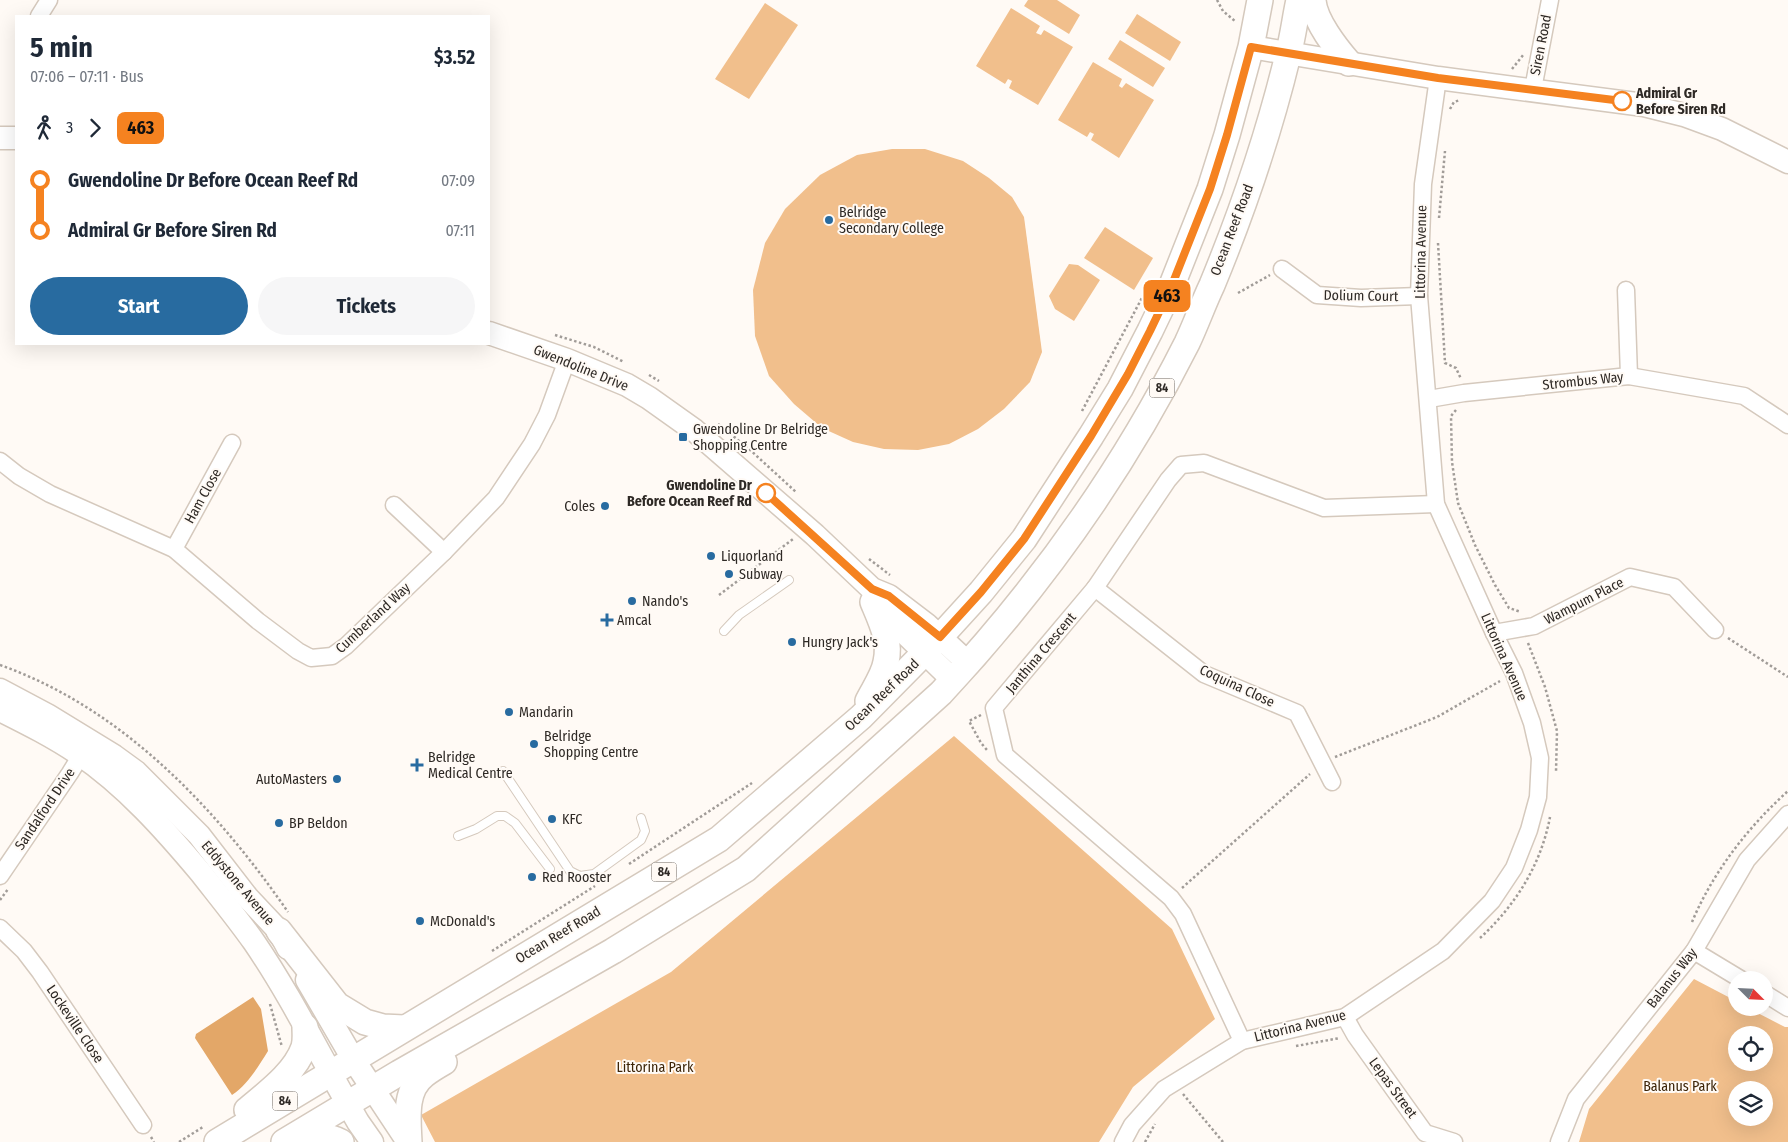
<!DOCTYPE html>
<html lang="en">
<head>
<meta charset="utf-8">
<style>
  :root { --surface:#fff; --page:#f6f6f7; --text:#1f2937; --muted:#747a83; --accent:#286ba0 }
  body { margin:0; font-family:"Fira Sans Condensed",sans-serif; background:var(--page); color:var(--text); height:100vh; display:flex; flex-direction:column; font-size:19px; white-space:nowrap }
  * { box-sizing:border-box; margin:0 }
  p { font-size:16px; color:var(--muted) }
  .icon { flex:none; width:28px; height:28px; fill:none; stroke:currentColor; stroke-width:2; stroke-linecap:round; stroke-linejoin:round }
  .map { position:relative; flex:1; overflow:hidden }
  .details { position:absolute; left:15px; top:15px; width:475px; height:330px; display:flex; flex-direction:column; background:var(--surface); border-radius:0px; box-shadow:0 5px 20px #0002 }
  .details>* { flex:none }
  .badge { padding:0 10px; border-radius:8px; font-size:18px; line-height:32px }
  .needle { width:32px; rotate:114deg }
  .fabs { position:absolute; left:1728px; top:971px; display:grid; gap:10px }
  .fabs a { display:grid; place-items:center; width:45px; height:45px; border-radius:50%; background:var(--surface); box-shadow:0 5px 20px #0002; font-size:25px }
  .map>.badge { position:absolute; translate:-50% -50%; box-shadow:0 0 0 2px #fff }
  .legs { display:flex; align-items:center; gap:8px; height:55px; padding:0 15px; font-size:16px }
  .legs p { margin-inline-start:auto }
  .overview { display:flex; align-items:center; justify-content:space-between; height:85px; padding:0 15px }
  h1 { font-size:28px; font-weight:700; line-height:38px }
  .button { display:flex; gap:10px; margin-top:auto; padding:10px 15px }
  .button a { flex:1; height:58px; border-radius:30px; background:var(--accent); color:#fff; font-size:20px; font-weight:700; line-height:58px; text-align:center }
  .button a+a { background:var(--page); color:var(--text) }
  ul { padding:0 15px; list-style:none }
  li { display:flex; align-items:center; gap:18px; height:50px; font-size:19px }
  li i { display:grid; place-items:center; width:8px; height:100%; margin:0 6px; background:currentColor }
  li i::after { content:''; width:12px; height:12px; margin:-6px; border:4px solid; border-radius:50%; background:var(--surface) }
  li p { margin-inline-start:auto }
  li:first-child i { background:linear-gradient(#0000 50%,currentColor 0) }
  li:last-child i { background:linear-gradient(currentColor 50%,#0000 0) }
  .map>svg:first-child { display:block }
  .green { fill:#f1bf8c; fill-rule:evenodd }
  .water { fill:#e3a768 }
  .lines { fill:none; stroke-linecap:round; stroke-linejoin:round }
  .lane-casing { stroke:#d5c9bd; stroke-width:10 }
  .street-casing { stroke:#d5c9bd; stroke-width:19 }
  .secondary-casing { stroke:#d5c9bd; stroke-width:25 }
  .primary-casing { stroke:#d5c9bd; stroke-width:28 }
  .path { stroke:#a19c98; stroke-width:2.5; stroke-dasharray:2.5 2.5; stroke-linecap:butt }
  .lane { stroke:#fff; stroke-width:8 }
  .street { stroke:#fff; stroke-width:16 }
  .secondary { stroke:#fff; stroke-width:22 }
  .primary { stroke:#fff; stroke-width:25 }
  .line-1-casing { stroke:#fff; stroke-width:11 }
  .line-1 { stroke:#f58220; stroke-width:8 }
  .stop-1-dot { fill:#fff; stroke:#f58220; stroke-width:2.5 }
  .poi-dot { fill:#286ba0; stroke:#fffaf5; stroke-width:2 }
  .labels { text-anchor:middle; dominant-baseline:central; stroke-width:4; stroke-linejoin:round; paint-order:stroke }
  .shield { fill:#fffaf5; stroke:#6d6863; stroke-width:1 }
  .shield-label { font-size:12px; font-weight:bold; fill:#2e2925 }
  .street-label { font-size:14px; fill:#2e2925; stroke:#fffaf5 }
  .stop-label { font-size:14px; font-weight:bold; fill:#2e2925; stroke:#fffaf5; text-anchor:start }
  .poi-label { font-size:14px; fill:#2e2925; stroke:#fffaf5; text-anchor:start }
  .park-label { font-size:14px; fill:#3c2408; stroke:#fffaf5 }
</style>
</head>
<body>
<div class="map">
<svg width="1788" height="1142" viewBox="0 0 1788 1142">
  <rect width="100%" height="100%" fill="#fffaf5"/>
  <g class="green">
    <polygon points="1028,0 1057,0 1080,15 1069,34 1024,6"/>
    <polygon points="765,3 798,25 749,99 715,79"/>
    <polygon points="1011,8 1040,26 1036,33 1041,35 1044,30 1073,47 1038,105 1009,88 1012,81 1008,79 1005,84 976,66"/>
    <polygon points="1137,14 1181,42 1170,61 1125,33"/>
    <polygon points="1120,40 1165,68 1153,87 1108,59"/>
    <polygon points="1093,62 1122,79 1119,86 1122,88 1126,83 1154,100 1119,158 1091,140 1094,134 1090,132 1087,137 1058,120"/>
    <polygon points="892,149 925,149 963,161 989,178 1012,197 1024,217 1042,352 1030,382 1004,409 978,429 949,444 918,450 884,449 853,442 822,428 794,404 769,376 755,336 753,290 765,243 785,209 820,175 857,155"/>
    <polygon points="1105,227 1153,258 1134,290 1084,258"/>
    <polygon points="1069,264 1078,265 1100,280 1074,321 1055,309 1049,296"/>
    <polygon points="954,736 1172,929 1215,1019 1133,1087 1099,1142 435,1142 421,1115 671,972"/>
    <path d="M 1694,979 L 1736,1001 L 1736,1008 L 1748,1008 L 1785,1027 L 1788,1027 L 1788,1142 L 1579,1142 L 1589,1109 ZM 1736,1035 L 1764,1035 L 1764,1062 L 1736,1062 ZM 1736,1090 L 1764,1090 L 1764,1118 L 1736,1118 Z"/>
  </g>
  <path class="water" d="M 253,997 L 261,1009 L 268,1051 C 258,1067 248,1084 232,1095 L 195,1038 L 196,1034 Z"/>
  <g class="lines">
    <g class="lane-casing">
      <g id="lane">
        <polyline points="724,631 739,615 789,580"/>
        <polyline points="503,771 570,871 580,876 594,874 641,840 645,831 641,818"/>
        <polyline points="458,836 476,829 497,816 505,816 515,823 550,869"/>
      </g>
    </g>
    <g class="street-casing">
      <g id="street">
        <polyline points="39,16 49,0"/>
        <polyline points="1533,89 1550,0"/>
        <polyline points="1282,269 1317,295 1361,298 1419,296"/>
        <polyline points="1626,290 1629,376"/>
        <polyline points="1429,399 1464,393 1629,376 1744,396 1788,425"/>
        <polyline points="0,461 19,476 50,494 174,549 258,621 298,651 311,658 332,656 346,646 444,552 496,498 532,444 547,415 567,360"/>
        <polyline points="394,505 444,552"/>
        <polyline points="174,549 232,443"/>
        <polyline points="1095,588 1204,674 1297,713 1332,782"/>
        <polyline points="1494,633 1534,626 1630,577 1674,587 1715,630"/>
        <polyline points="0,876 70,773 86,747"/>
        <polyline points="0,928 24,951 40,972 143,1125"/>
        <polyline points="1694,951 1742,980"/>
        <polyline points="1764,993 1788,1008"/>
        <polyline points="1345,1017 1355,1035 1425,1133 1454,1142"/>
        <polyline points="1242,1041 1183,914 1171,898 1005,755 994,708 1095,588 1168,480 1181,465 1204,463 1324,508 1436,504"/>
        <polyline points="1123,1142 1132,1125 1164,1089 1242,1041 1345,1017 1443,951 1492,901 1514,868 1529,830 1538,797 1540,758 1532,723 1514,673 1494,633 1436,504 1419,296 1423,184 1438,78"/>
        <polyline points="1559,1142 1576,1099 1694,951 1747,860 1788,814"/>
      </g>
    </g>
    <g class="secondary-casing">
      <g id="secondary">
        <polyline points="1251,47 1438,78 1644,105 1684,115 1722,129 1788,162"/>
        <polyline points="0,138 16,138"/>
        <polyline points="489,333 567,360 627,385 649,398 694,430 815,535 872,589 889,596 927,625 969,664"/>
        <polyline points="874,603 953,680"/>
        <polyline points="0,690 47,715 114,756 136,772 199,835 247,897 279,931 288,948"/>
        <path d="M 0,710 C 28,724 54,737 79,754 C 126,786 165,830 201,873 C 219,896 237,918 254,942 C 293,999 323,1062 358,1122 L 372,1142"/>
        <polyline points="307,980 353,1059 408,1142"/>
      </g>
    </g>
    <g class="primary-casing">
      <g id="primary">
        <path d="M 1313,0 C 1314,20 1336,48 1349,63"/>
        <path d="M 868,701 C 874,689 884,675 886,662 C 891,641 881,621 873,602"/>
        <polyline points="279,931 337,1005 365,1022 383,1027 404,1028"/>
        <path d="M 247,1110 C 267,1093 295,1073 304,1047 C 306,1040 305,1034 305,1027"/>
        <path d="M 295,1138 C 312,1135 326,1134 341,1142"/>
        <polyline points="217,1142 719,839 861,717 940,637 981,592 1024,539 1091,436 1120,389 1150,331 1172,285 1210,189 1227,135 1251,47 1260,0"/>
        <path d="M 284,1142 L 399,1073 L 613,951 L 746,869 L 941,693 C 1039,588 1122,472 1187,343 C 1196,324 1203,304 1212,285 C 1243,210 1269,133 1288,55 C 1293,37 1295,18 1299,0"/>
        <path d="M 409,1142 C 408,1120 404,1090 424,1075 C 430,1070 437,1066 444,1062"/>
      </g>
    </g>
    <g class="path">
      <polyline points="1217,0 1223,11 1236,22"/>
      <polyline points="1512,69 1524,54"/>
      <polyline points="1450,109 1454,102 1460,100"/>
      <polyline points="1439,218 1445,151"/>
      <polyline points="1438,243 1445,363 1456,368 1461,379"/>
      <polyline points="1238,293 1270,275"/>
      <polyline points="555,335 594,347 624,362"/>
      <polyline points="649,375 659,381"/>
      <polyline points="1456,410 1451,416 1452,462 1458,503 1475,545 1495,585 1509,608 1521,612"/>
      <polyline points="1082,411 1144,294"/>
      <polyline points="718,424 748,448 797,493"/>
      <polyline points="869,559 890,575"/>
      <polyline points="719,595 793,539"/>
      <polyline points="1728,638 1788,677"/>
      <polyline points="1528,643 1545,687 1557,731 1556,772"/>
      <path d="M 0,665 C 122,708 216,808 288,912"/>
      <polyline points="981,715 969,721 981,743 987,750"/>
      <polyline points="1335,757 1437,717 1500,681"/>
      <polyline points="629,864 752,783"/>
      <polyline points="1182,888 1310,774"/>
      <polyline points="0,900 8,889"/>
      <path d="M 1692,922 C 1713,872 1748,827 1788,791"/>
      <path d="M 1480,938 C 1515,906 1541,865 1550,817"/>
      <polyline points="492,951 595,886"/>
      <polyline points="270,1004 282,1047"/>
      <polyline points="1296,1046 1340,1038"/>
      <polyline points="1183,1094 1223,1142"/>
      <polyline points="151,1137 154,1142"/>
      <polyline points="179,1142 203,1127"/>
      <polyline points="1145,1142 1155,1124"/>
    </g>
    <use href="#lane" class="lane"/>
    <use href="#street" class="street"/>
    <use href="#secondary" class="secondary"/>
    <use href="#primary" class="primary"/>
  </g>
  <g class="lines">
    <g class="line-1-casing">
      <polyline id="line-1" points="766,493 872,589 889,596 940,637 981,592 1024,539 1091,436 1128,374 1150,331 1172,285 1210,189 1227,135 1251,47 1438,78 1622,101"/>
    </g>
    <use href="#line-1" class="line-1"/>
  </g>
  <g class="stop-1-dot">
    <circle cx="1622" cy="101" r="9"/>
    <circle cx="766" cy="493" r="9"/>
  </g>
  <g class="poi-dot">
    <circle cx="829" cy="220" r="5"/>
    <rect x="678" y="432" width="10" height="10" rx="2.5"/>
    <circle cx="605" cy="506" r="5"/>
    <circle cx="711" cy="556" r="5"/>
    <circle cx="729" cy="574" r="5"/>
    <circle cx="632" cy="601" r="5"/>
    <path d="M604.5 612.5h5v5h5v5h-5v5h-5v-5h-5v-5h5z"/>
    <circle cx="792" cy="642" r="5"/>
    <circle cx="509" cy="712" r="5"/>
    <circle cx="534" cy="744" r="5"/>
    <path d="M414.5 757.5h5v5h5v5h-5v5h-5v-5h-5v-5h5z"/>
    <circle cx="337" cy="779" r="5"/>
    <circle cx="552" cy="819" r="5"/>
    <circle cx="279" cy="823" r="5"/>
    <circle cx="532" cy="877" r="5"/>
    <circle cx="420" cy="921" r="5"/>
  </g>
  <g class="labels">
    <g class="shield">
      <rect x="1149.5" y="378.5" width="25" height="19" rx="4"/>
      <rect x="651.5" y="862.5" width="25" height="19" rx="4"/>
      <rect x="272.5" y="1091.5" width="25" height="19" rx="4"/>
    </g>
    <g class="shield-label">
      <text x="1162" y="388">84</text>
      <text x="664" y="872">84</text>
      <text x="285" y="1101">84</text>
    </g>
    <g class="street-label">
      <text transform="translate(1541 45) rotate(-79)">Siren Road</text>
      <text transform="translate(1232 230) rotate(-69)">Ocean Reef Road</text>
      <text transform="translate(1421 252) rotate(-89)">Littorina Avenue</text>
      <text transform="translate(1361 296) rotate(1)">Dolium Court</text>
      <text transform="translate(581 368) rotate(22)">Gwendoline Drive</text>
      <text transform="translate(1583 381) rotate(-6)">Strombus Way</text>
      <text transform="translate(203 496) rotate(-61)">Ham Close</text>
      <text transform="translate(1584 601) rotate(-27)">Wampum Place</text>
      <text transform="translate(373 618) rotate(-43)">Cumberland Way</text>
      <text transform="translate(1041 653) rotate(-50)">Janthina Crescent</text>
      <text transform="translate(1504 657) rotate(66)">Littorina Avenue</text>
      <text transform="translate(1237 686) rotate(25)">Coquina Close</text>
      <text transform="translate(882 695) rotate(-44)">Ocean Reef Road</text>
      <text transform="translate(45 809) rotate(-56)">Sandalford Drive</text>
      <text transform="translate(238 883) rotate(50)">Eddystone Avenue</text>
      <text transform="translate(558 935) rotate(-31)">Ocean Reef Road</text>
      <text transform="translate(1672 978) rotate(-52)">Balanus Way</text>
      <text transform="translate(75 1024) rotate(56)">Lockeville Close</text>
      <text transform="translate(1300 1026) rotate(-14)">Littorina Avenue</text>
      <text transform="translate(1393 1088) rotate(54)">Lepas Street</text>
    </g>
    <g class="stop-label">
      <text x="1636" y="93">Admiral Gr<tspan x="1636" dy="16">Before Siren Rd</tspan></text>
      <text x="752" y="485" text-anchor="end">Gwendoline Dr<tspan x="752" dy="16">Before Ocean Reef Rd</tspan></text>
    </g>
    <g class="poi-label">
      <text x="839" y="212">Belridge<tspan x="839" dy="16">Secondary College</tspan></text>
      <text x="693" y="429">Gwendoline Dr Belridge<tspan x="693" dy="16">Shopping Centre</tspan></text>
      <text x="595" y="506" text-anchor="end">Coles</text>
      <text x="721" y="556">Liquorland</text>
      <text x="739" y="574">Subway</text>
      <text x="642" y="601">Nando's</text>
      <text x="617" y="620">Amcal</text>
      <text x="802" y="642">Hungry Jack's</text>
      <text x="519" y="712">Mandarin</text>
      <text x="544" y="736">Belridge<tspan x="544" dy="16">Shopping Centre</tspan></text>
      <text x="428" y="757">Belridge<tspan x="428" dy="16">Medical Centre</tspan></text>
      <text x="327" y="779" text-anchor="end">AutoMasters</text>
      <text x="562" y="819">KFC</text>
      <text x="289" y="823">BP Beldon</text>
      <text x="542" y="877">Red Rooster</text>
      <text x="430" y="921">McDonald's</text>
    </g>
    <g class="park-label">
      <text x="655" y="1067">Littorina Park</text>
      <text x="1680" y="1086">Balanus Park</text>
    </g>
  </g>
</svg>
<div class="fabs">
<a><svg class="needle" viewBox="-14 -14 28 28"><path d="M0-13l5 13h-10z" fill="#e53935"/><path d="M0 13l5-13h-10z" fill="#747a83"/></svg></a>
<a><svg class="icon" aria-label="locate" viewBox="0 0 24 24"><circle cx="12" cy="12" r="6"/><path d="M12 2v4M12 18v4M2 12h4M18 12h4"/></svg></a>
<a><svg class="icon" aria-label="layers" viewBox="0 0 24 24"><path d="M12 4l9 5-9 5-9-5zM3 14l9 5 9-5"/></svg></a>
</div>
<b class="badge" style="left:1167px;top:296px;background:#f58220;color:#111">463</b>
<section class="details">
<div class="overview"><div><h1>5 min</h1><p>07:06 – 07:11 · Bus</p></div><b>$3.52</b></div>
<div class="legs"><svg class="icon" aria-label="walk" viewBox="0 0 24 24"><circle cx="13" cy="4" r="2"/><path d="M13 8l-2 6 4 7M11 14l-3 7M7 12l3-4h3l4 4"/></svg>3<svg class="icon" aria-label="forward" viewBox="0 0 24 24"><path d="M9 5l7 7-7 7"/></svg><b class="badge" style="background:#f58220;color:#111">463</b></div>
<ul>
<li><i style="color:#f58220"></i><b>Gwendoline Dr Before Ocean Reef Rd</b><p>07:09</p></li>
<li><i style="color:#f58220"></i><b>Admiral Gr Before Siren Rd</b><p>07:11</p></li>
</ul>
<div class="button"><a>Start</a><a>Tickets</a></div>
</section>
</div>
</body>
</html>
